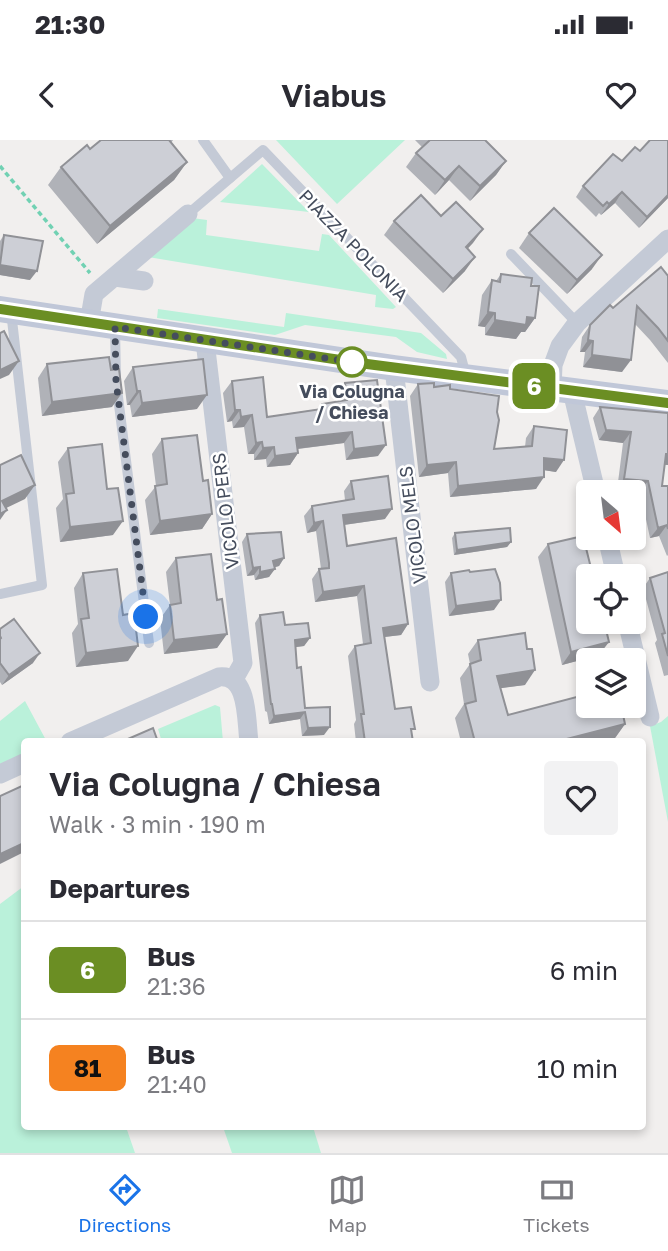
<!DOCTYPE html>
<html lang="en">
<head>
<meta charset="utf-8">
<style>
  :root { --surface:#fff; --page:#f2f2f3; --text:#2b2b33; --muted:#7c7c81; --line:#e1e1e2; --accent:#1a73e8 }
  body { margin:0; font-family:"Golos Text",sans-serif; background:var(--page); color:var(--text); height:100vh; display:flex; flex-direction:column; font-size:26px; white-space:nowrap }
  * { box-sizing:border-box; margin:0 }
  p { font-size:23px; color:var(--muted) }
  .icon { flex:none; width:38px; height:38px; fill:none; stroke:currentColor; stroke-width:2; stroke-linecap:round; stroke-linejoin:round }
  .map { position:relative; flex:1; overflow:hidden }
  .drawer { position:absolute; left:21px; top:598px; width:625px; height:392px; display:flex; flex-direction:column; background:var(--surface); border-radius:7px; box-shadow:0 4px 10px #0003 }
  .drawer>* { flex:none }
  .badge { padding:0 14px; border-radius:10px; font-size:24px; line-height:46px }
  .needle { width:46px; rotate:152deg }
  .controls { position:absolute; left:576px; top:340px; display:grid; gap:14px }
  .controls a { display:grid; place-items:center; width:70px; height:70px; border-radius:7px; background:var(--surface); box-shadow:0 4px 10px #0003; font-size:35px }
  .you { position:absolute; width:35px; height:35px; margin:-18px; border:5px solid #fff; border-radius:50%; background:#1a73e8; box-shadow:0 0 0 10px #1a73e833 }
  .map>.badge { position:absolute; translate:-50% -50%; box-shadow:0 0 0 4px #fff }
  h2 { padding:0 28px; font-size:26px; line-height:63px }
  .round { display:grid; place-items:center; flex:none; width:74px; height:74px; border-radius:7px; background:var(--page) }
  .head { display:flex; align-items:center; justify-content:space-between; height:119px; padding:0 28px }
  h1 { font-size:33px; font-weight:600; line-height:52px }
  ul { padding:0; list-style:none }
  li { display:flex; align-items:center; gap:21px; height:98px; padding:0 28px; border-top:2px solid var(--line) }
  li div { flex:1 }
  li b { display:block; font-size:26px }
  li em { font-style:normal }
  li .badge { min-width:77px; font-weight:700; text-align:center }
  .status { display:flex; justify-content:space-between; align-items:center; height:49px; padding:0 35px; background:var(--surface); direction:ltr }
  .status svg { height:19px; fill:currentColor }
  header { display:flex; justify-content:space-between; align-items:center; height:91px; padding:0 28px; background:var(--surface); font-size:32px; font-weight:600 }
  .menu { display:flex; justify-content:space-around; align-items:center; height:98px; border-top:2px solid var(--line); background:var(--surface); font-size:19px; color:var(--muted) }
  .menu a { display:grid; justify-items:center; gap:4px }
  .menu .on { color:var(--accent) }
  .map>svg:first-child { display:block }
  .green { fill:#baf1da }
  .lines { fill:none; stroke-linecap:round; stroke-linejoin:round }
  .path { stroke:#71d1b3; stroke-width:3.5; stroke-dasharray:5 3.5; stroke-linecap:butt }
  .lane { stroke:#c4cad6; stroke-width:10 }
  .street { stroke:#c4cad6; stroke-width:19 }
  .secondary { stroke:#c0c7d8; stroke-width:26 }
  .wall { fill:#b0b2b8 }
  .shaded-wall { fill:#909196 }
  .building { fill:#cdcfd6; stroke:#909196; stroke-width:2 }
  .line-casing { stroke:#fff; stroke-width:16 }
  .line { stroke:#6b8e23; stroke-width:10 }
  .walk { stroke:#454d5d; stroke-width:7; stroke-dasharray:0 12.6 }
  .stop-dot { fill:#fff; stroke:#6b8e23; stroke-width:3.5 }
  .labels { text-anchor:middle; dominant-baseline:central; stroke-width:5; stroke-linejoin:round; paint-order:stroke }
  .street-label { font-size:18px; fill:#454d5d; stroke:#fff }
  .stop-label { font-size:18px; font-weight:bold; fill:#454d5d; stroke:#fff }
</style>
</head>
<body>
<div class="status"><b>21:30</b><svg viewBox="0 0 49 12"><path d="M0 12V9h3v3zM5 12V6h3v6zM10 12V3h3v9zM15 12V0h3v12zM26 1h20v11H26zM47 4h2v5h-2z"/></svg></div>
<header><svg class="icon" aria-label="back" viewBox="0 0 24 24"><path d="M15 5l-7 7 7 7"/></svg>Viabus<svg class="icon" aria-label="heart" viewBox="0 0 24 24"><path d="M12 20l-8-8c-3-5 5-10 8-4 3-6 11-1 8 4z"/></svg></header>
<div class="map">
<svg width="668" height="1013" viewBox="0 0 668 1013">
  <rect width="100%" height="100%" fill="#f1efee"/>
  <g class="green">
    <polygon points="276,0 405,0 337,64"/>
    <polygon points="262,24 309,72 220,62"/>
    <polygon points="192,78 207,80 206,95 319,111 322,94 329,95 396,167 393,169 375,167 376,155 148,117"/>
    <polygon points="158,169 284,187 286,173 421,193 446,214 447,219 417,212 396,197 305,185 275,195 157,178"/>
    <polygon points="25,561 47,602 24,602 24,614 0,624 0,581"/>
    <polygon points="215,565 220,567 223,602 162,602 158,589"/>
    <polygon points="668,576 668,682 650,586 661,582"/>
    <polygon points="24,746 24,987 126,987 135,1013 0,1013 0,764"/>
    <polygon points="223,987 313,987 321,1013 232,1013"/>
  </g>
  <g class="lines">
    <polyline class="path" points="0,26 90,133"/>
    <g class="lane">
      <polyline points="203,0 230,38"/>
      <polyline points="188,74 263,10 461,217 466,236"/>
      <polyline points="511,114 577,183"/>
      <polyline points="115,187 116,241 149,503"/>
      <polyline points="0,454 42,445 11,171"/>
    </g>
    <g class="street">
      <polyline points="115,137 144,141"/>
      <polyline points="89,183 94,154 188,74"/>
      <polyline points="205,201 243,523 234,539"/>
      <polyline points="394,228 430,542"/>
      <polyline points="552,249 553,225 560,206 577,183 668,99"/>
      <polyline points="572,251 596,352"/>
      <polyline points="607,397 616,436"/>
      <polyline points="627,481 650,577"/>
      <path d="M 70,602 L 219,537 C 249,534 246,580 249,602"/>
      <polyline points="0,634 24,623"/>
    </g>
    <polyline class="secondary" points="0,169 394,228 668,263"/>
  </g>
  <g class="wall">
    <polygon points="101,0 173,0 171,3 187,22 174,40 97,104 48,45 61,27 90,9"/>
    <polygon points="415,0 485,0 506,21 496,35 470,61 449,40 435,55 406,27 416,13 422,7"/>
    <polygon points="640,11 668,58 639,88 615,63 601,75 599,73 596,77 576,57 583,46"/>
    <polygon points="441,76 483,89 467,109 465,131 443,153 384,95 394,81"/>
    <polygon points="529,93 592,129 567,154 519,108"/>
    <polygon points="4,95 30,140 0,135 0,101"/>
    <polygon points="501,134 531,146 535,178 525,192 521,192 516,199 485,195 485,187 478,186 482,155 492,140 496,141"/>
    <polygon points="668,136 668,223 650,200 635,184 622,232 583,227 585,212 580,212 582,197 590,185 613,168"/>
    <polygon points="47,224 112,267 42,276 38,238"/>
    <polygon points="133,227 197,269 132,277 130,265 127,265 124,241"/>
    <polygon points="232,241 267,277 318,269 322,264 338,262 337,255 345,243 378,316 346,320 344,303 298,309 298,313 290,325 267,327 266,319 254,320 254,314 248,314 244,287 233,288 232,281 227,282 223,253"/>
    <polygon points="418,244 450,249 497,272 494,309 525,307 526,298 534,286 556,332 544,330 536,349 450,357 448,333 419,337 410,256"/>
    <polygon points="600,267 668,273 668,325 665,325 662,346 668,346 668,415 667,416 659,396 650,398 640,351 617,350 623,303 599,300 593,278"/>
    <polygon points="162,299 203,341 212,374 202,389 150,395 145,360 156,346 152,314"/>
    <polygon points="68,308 107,349 113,395 60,402 56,368 63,359 58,322"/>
    <polygon points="351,341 385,379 344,385 347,406 408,484 401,495 384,497 395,569 412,594 413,602 356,602 354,584 356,580 348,516 355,506 363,504 357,456 315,462 312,439 319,429 321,429 316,391 307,393 304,376 312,366 345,360 344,351"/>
    <polygon points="455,393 511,402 507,407 454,415 452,398"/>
    <polygon points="247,394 284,418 279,426 275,427 269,437 255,440 254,435 247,436 242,402"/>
    <polygon points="548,404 599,515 562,525 538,417"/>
    <polygon points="176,418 217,460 227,494 217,508 164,514 160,479 170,465 166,432"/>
    <polygon points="470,432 494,470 449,476 445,442 451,433"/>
    <polygon points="668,432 668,535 664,536 655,503 657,500 643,448 650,438"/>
    <polygon points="83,433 123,475 128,521 76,527 72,493 78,484 74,448"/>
    <polygon points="260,475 285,485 310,498 304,506 295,507 297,528 305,568 324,595 302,596 300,579 269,584 267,572 265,571 255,483"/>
    <polygon points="0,489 33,523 2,545 0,542"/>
    <polygon points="478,500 525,545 500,548 508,575 625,584 615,598 600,602 461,602 455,578 464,564 460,538 470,524 468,514"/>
  </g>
  <g class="shaded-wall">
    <polygon points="506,21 496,35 470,61 480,46"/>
    <polygon points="187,22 174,40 97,104 110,86"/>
    <polygon points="459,26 449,40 435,55 445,40"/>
    <polygon points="622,52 615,63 601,75 609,64"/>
    <polygon points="668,55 668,58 639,88 647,77"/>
    <polygon points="483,89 473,103 456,121 466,107"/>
    <polygon points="602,115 592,129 567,154 577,140"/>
    <polygon points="475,117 465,131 443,153 453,139"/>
    <polygon points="0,125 37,131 30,140 0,135"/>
    <polygon points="488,172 495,173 485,187 478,186"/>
    <polygon points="527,177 535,178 525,192 521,192 516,199 485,195 495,180"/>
    <polygon points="588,200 593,201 585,212 580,212"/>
    <polygon points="592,215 631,220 622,232 583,227"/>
    <polygon points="19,221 9,235 0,239 0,230"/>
    <polygon points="137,251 140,251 130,265 127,265"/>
    <polygon points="122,253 112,267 42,276 52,262"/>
    <polygon points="207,255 197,269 132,277 142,263"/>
    <polygon points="235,270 240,270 232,281 227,282"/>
    <polygon points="252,275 244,287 233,288 241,277"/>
    <polygon points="606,290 631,292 623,303 599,300"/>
    <polygon points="352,292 344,303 288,310 296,298"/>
    <polygon points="262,302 254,314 248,314 256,303"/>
    <polygon points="386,305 378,316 346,320 354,309"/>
    <polygon points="274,307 266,319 254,320 263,308"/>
    <polygon points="298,313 290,325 267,327 275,316"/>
    <polygon points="666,314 668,314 668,325 659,324"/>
    <polygon points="544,318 564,320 556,332 536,329"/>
    <polygon points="456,322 448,333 419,337 427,325"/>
    <polygon points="544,337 536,349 450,357 458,346"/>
    <polygon points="624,339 648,341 640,351 617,350"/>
    <polygon points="35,345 25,359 0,371 2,361"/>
    <polygon points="392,369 385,379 336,386 343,375"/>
    <polygon points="7,370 0,380 0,374"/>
    <polygon points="212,374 202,389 150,395 160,381"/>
    <polygon points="123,381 113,395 60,402 70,387"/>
    <polygon points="323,381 316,391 307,393 314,383"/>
    <polygon points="667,385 659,396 650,398 658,388"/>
    <polygon points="511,402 507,407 454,415 457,410"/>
    <polygon points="284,418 279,426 268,429 273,421"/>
    <polygon points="260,427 254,435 247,436 253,428"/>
    <polygon points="275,429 269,437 255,440 260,432"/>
    <polygon points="364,446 357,456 315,462 323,452"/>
    <polygon points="501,460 494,470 449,476 456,466"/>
    <polygon points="408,484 401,495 376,498 383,488"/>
    <polygon points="227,494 217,508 164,514 174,500"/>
    <polygon points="310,498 304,506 289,508 295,500"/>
    <polygon points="609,502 599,515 562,525 571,512"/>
    <polygon points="138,506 128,521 76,527 86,513"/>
    <polygon points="40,513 33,523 2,545 9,535"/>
    <polygon points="535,530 525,545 487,550 497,536"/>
    <polygon points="305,572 300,579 269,584 274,576"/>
    <polygon points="625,584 615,598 600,602 555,602"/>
    <polygon points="330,587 324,595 302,596 308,588"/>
    <polygon points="24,703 24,712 0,724 0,714"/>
  </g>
  <g class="building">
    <polygon points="101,0 169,0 187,22 110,86 61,27 87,5 90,9"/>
    <polygon points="430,0 485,0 506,21 480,46 459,26 445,40 416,13"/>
    <polygon points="650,0 668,0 668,55 647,77 622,52 609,64 607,62 603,66 583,46 613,14 622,21 635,7 640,11"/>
    <polygon points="421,55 441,76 456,62 483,89 466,107 475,117 453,139 394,81"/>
    <polygon points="554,68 602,115 577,140 529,93"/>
    <polygon points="4,95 43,101 37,131 0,125"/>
    <polygon points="661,127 668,136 668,201 658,188 637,166 631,220 592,215 593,201 588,200 590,185 610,165 613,168"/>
    <polygon points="501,134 532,138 531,146 539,146 535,178 527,177 526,185 495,180 495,173 488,172 492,140 500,142"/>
    <polygon points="4,191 19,221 0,230 0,193"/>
    <polygon points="109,217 111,230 119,229 122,253 52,262 47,224"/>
    <polygon points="203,219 207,255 142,263 140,251 137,251 133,227"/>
    <polygon points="263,237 267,277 322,269 322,264 347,260 345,243 377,240 386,305 354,309 352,292 296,298 298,313 275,316 274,307 263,308 262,302 256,303 252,275 241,277 240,270 235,270 232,241"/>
    <polygon points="434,243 434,247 450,245 450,249 499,256 497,272 499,280 494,309 532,306 534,286 567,290 564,320 544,318 544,337 458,346 456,322 427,325 418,244"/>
    <polygon points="600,267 668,273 668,314 666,314 662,346 668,346 668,389 667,385 658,388 648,341 624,339 631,292 606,290"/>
    <polygon points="197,295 203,341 208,340 212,374 160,381 155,346 167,344 162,299"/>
    <polygon points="102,304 107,349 118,348 123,381 70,387 66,354 74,353 68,308"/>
    <polygon points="21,315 35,345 2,361 7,370 0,374 0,325"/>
    <polygon points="388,336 392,369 343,375 347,406 396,398 408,484 383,488 395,569 411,567 415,589 411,589 413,602 365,602 361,574 364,574 355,506 371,503 364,446 323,452 319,429 329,428 329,423 323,381 314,383 312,366 354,359 351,341"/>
    <polygon points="510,388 511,402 457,410 455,393"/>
    <polygon points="281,392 284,418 273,421 275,429 260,432 260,427 253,428 247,394"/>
    <polygon points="583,396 593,436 588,436 588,481 604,481 609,502 571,512 548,404"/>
    <polygon points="211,414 217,460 222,459 227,494 174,500 170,465 181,463 176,418"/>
    <polygon points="117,429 123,475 134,473 138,506 86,513 81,479 89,478 83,433"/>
    <polygon points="495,429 500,443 501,460 456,466 451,433 469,430 470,432"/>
    <polygon points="668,432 668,516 662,494 665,493 650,438"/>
    <polygon points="283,472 285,485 308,483 310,498 295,500 297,528 301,527 305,568 330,567 330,587 308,588 305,572 274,576 272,564 271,564 260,475"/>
    <polygon points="14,479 40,513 9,535 0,523 0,499 1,498 0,496 0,489"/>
    <polygon points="525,493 527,509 532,509 535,530 497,536 508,575 588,554 588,565 621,565 625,584 555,602 475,602 465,564 476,561 470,524 481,520 478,500"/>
    <polygon points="153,588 158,602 121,602"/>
    <polygon points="24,645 24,703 0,714 0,656"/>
  </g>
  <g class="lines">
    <g class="line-casing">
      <polyline id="line" points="0,169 367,224 668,263"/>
    </g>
    <use href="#line" class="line"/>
    <polyline class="walk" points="146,477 116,241 115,187 352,222"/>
  </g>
  <circle class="stop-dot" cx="352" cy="222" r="14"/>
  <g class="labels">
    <g class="street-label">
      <text transform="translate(354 105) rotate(46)">PIAZZA POLONIA</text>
      <text transform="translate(225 371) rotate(-97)">VICOLO PERS</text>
      <text transform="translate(412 385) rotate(-97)">VICOLO MELS</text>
    </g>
    <g class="stop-label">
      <text x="352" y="251">Via Colugna<tspan x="352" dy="21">/ Chiesa</tspan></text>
    </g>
  </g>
</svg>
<div class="controls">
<a><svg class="needle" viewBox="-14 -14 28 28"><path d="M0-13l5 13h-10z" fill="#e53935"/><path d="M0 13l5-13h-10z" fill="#7c7c81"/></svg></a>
<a><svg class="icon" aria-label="locate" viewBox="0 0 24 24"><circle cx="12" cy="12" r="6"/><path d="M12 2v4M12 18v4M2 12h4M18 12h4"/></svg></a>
<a><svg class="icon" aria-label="layers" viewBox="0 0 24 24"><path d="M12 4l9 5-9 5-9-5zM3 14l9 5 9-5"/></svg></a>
</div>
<div class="you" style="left:146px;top:477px"></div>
<b class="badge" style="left:534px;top:246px;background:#6b8e23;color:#fff">6</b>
<section class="drawer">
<div class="head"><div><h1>Via Colugna / Chiesa</h1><p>Walk · 3 min · 190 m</p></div><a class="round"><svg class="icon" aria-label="heart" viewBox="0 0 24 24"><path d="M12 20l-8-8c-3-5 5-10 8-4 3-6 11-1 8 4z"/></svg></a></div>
<h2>Departures</h2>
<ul>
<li><span class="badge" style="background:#6b8e23;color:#fff">6</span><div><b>Bus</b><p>21:36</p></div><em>6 min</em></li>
<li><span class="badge" style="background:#f58220;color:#111">81</span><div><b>Bus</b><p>21:40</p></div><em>10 min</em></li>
</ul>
</section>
</div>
<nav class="menu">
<a class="on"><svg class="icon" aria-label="directions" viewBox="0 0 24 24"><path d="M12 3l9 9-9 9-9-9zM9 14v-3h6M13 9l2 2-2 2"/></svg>Directions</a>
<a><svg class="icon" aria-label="map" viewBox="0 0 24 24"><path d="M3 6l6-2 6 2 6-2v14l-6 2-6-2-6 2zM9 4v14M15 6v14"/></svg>Map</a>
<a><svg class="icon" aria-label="tickets" viewBox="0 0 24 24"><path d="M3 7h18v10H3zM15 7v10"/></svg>Tickets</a>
</nav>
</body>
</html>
